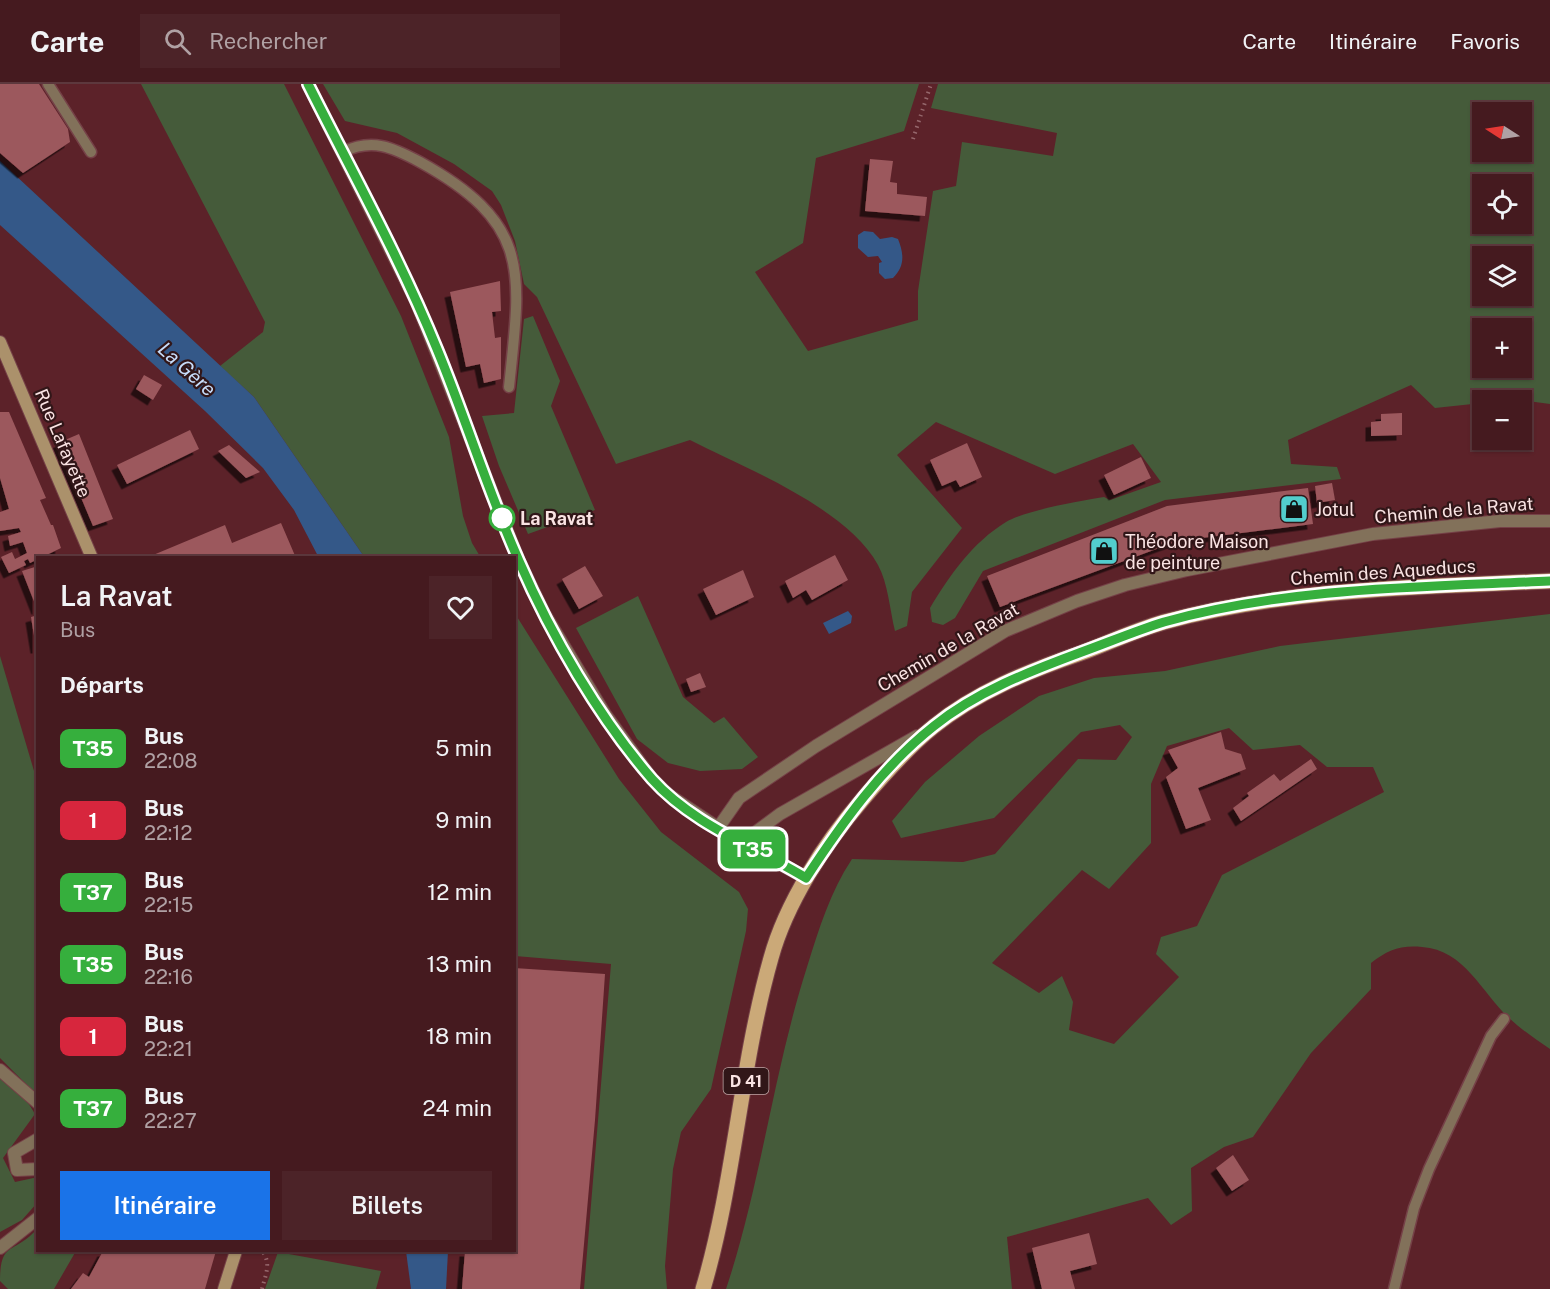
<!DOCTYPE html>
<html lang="fr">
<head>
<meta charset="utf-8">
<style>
  :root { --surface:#451a1f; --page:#4c2328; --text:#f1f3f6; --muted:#b0a1a4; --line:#5d383d; --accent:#1a73e8 }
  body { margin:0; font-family:"Public Sans",sans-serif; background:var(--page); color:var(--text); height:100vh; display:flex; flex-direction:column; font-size:22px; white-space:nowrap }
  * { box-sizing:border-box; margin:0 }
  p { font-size:20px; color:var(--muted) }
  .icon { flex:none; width:33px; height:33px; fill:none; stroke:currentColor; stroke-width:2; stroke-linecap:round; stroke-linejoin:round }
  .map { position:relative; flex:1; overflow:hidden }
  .side { position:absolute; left:36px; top:472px; width:480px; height:696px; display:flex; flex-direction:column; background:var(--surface); border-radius:0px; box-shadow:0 2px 4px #0004,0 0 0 2px var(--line) }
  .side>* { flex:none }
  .badge { padding:0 12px; border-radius:9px; font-size:21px; line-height:39px }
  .needle { width:39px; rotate:282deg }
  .controls { position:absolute; left:1472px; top:18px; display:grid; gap:12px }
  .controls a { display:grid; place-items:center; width:60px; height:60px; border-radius:0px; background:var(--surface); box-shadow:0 2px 4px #0004,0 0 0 2px var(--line); font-size:30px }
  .map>.badge { position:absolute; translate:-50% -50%; box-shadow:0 0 0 3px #fff }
  h2 { padding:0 24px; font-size:22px; line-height:54px }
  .round { display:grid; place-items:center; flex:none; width:63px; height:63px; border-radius:0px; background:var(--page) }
  .headline { display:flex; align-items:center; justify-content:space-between; height:102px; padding:0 24px }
  h1 { font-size:28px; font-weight:600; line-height:45px }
  .button { display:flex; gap:12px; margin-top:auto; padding:12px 24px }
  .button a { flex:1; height:69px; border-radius:0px; background:var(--accent); color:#fff; font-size:24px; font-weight:600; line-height:69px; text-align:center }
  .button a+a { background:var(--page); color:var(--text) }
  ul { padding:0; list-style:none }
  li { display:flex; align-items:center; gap:18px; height:72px; padding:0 24px }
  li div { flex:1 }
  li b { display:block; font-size:22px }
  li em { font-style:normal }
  li .badge { min-width:66px; font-weight:700; text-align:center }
  header { display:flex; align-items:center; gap:36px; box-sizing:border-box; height:84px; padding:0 30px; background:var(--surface); border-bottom:2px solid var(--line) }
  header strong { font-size:28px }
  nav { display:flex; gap:33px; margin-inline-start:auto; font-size:21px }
  .search { width:420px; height:54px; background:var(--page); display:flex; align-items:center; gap:15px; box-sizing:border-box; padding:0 21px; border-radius:0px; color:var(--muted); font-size:22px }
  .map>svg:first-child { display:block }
  .green { fill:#455b3a; fill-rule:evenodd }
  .water { fill:#345888 }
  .building { fill:#9c585d; filter:url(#shadow) }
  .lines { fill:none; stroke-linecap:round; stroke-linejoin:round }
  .service-casing { stroke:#754147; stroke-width:13 }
  .minor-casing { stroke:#754147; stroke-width:14 }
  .tertiary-casing { stroke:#754147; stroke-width:14 }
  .secondary-casing { stroke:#754147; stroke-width:14 }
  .primary-casing { stroke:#754147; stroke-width:17 }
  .path { stroke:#95676c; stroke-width:4; stroke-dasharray:1.5 4.5; stroke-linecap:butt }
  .service { stroke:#82715a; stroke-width:10 }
  .minor { stroke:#82715a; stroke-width:12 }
  .tertiary { stroke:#82715a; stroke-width:12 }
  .secondary { stroke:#ab916b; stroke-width:12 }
  .primary { stroke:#cba978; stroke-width:15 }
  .line-casing { stroke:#fff; stroke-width:14 }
  .line { stroke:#36af3d; stroke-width:9 }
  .stop-dot { fill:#fff; stroke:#36af3d; stroke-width:3 }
  .labels { text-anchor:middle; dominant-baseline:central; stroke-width:4.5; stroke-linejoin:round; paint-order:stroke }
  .shield { fill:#311618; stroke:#bea6a6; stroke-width:1.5 }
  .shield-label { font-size:16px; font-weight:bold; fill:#fae3e3 }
  .street-label { font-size:18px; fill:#fae3e3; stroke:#311618 }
  .poi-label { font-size:18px; fill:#fae3e3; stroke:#311618; text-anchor:start }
  .stop-label { font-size:18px; font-weight:bold; fill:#fae3e3; stroke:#311618; text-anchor:start }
  .water-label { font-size:20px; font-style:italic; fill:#c7ddfb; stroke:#311618 }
</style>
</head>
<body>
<header>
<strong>Carte</strong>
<div class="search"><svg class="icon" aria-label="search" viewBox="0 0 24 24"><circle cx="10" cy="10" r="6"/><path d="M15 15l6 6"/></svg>Rechercher</div>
<nav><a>Carte</a><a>Itinéraire</a><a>Favoris</a></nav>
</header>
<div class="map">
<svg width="1550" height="1205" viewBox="0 0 1550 1205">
  <defs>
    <filter id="shadow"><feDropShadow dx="-5.5" dy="5.5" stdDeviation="0" flood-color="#0009"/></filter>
  </defs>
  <rect width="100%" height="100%" fill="#5c2229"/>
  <g class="green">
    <polygon points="141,0 284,0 401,232 449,353 463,432 472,459 481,474 365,474 254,313 220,282 263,248 265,238"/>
    <path d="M 323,0 L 919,0 L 904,47 L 816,74 L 803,159 L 755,188 L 808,267 L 918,236 L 918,207 L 933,107 L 956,102 L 962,58 L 1053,72 L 1057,49 L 931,24 L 938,0 L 1550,0 L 1550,320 L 1521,316 L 1482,316 L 1482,319 L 1435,324 L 1411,301 L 1288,356 L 1291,380 L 1337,383 L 1341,395 L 1165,416 L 983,487 L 955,534 L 943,541 L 932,538 L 930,524 C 949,492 973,458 1006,438 C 1027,426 1079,417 1104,413 L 1110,416 L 1161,398 L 1133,360 L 1055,390 L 936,338 L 897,371 L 962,444 L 912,508 L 907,542 L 895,547 C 890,527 888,499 878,481 C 847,424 747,385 690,356 L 616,380 L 537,213 L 524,200 L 515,157 L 501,121 L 492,107 L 454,80 L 397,49 L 345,37 ZM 1482,28 L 1521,28 L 1521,68 L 1482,68 ZM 1482,100 L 1521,100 L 1521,140 L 1482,140 ZM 1482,172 L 1521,172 L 1521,212 L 1482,212 ZM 1482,244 L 1521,244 L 1521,284 L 1482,284 Z"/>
    <polygon points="533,232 560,297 551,322 595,426 528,450 499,382 482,332 514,329 524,235"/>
    <polygon points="638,512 683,613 714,639 724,633 758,673 742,685 700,687 668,679 637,655 576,544"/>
    <polygon points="514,528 619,695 661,748 739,808 748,825 746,847 711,1005 681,1048 673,1085 665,1182 667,1205 584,1205 611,880 515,872"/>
    <path d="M 1550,530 L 1550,965 C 1536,956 1521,945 1509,934 C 1481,908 1465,866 1422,863 C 1400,861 1388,866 1371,879 L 1371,905 L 1311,969 L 1253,1053 L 1224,1063 L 1191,1084 L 1192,1127 L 1171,1141 L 1148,1114 L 1007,1153 L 1012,1205 L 726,1205 C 761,1100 773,989 807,883 C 819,845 830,808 852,775 L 963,778 L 995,770 L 1078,675 L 1116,676 L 1132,653 L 1120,641 L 1081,648 L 994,734 L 901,754 L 892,737 L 925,698 L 979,652 L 1039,612 L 1094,594 L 1165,587 L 1280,562 ZM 1229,644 L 1253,666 L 1300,661 L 1327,683 L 1373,683 L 1384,708 L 1222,791 L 1197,842 L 1161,853 L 1156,870 L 1179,893 L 1114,960 L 1069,946 L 1073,918 L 1062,892 L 1039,909 L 992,879 L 1082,786 L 1109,805 L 1151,759 L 1151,700 L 1167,662 Z"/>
    <polygon points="0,572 37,697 37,1011 0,974"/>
    <polygon points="0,994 24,1012 35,1030 3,1074 15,1098 38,1093 37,1119 22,1136 0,1148"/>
    <path d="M 37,1145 L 38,1167 L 76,1167 L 54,1205 L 8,1205 L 0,1197 C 0,1156 14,1171 37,1145 Z"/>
    <polygon points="278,1168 381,1187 376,1205 265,1205"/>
  </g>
  <g class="water">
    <polygon points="0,77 254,313 365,474 319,474 294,426 263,384 205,327 0,141"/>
    <path d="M 864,147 L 873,148 L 880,155 L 892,153 L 898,155 C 904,170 905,182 893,194 L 885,195 L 879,189 L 879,179 L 882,178 L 878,172 L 868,173 L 858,164 L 858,151 Z"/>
    <polygon points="848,527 852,532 851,539 829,550 823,539"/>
    <polygon points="406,1167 448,1167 446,1205 411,1205"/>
  </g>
  <g class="building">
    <polygon points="0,0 39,0 68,45 70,58 23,89 0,69"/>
    <polygon points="870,75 893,77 890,98 897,99 897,110 927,113 925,132 865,127"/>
    <polygon points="500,197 501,227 492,228 495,254 501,253 501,295 484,299 480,280 466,283 450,208"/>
    <polygon points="144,291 162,301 153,316 136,305"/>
    <polygon points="0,328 9,328 46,414 40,416 51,441 53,441 61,464 30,479 28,475 24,477 26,481 9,489 1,473 12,468 15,475 27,469 23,458 10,462 8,452 21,448 19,444 0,447 0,428 9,425 0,394"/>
    <polygon points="1402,329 1402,351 1371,352 1371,338 1381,337 1381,330"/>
    <polygon points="190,346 199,365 127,400 117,381"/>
    <polygon points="79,350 113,435 93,442 58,359"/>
    <polygon points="967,359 982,393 960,403 956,396 942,402 930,376"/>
    <polygon points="229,361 260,388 246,394 218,367"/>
    <polygon points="1141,373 1151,394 1114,411 1104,391"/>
    <polygon points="1332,399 1335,416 1317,419 1315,402"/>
    <polygon points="1308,404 1313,440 1178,457 1000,523 987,492 1167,422"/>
    <polygon points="281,439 296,474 146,474 225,441 232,459"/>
    <polygon points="835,471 848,496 812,516 806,506 793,514 785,497"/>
    <polygon points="38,482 38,525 37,525 22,487"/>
    <polygon points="585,482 603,512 579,525 562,495"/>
    <polygon points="743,486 754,513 716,531 703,505"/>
    <polygon points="38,531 38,564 36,564 31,533"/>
    <polygon points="700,589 706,603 691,608 686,595"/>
    <polygon points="1221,648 1225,665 1241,670 1246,685 1198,704 1211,736 1186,745 1166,693 1178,684 1168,666"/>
    <polygon points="1311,675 1317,685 1241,737 1233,724 1249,712 1247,709 1274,690 1280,697"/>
    <polygon points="514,884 605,890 595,1036 580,1205 462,1205 465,1167 514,1167"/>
    <polygon points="1233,1071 1249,1096 1232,1107 1216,1084"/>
    <polygon points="1089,1149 1097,1180 1070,1187 1075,1205 1042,1205 1032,1164"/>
    <polygon points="103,1167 216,1167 205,1205 71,1205 83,1189 89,1193"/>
  </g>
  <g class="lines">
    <g class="service-casing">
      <g id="service">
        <polyline points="48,0 91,68"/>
        <path d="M 343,68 C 372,54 392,63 420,78 C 532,140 521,187 509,303"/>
        <polyline points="1394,1205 1414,1124 1429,1085 1491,952 1504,935"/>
      </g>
    </g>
    <g class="minor-casing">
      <g id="minor">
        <polyline points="718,744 739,714 816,662 1005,547 1077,517 1125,501 1187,486 1373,450 1500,437 1550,437"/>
        <polyline points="0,986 38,1019"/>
        <polyline points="38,1055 14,1069 17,1086 38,1085"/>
        <polyline points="0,1164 38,1134"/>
      </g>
    </g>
    <g class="tertiary-casing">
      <g id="tertiary">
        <polyline points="308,0 416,217 519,477 544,529 605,630 652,695 669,711 741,759 806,794"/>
        <polyline points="741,759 780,730 917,652"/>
      </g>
    </g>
    <g class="secondary-casing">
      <g id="secondary">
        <polyline points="0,258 92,474"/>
        <polyline points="224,1205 236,1167"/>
      </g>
    </g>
    <g class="primary-casing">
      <path id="primary" d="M 703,1205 C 735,1097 740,983 771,874 C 786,819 825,759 862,716 C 884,690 907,664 933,643 C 976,608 1029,587 1081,569 C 1108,559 1136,546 1164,538 C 1290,504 1421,503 1550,497"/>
    </g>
    <g class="path">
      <polyline points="913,55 931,0"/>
      <path d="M 262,1205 C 265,1192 272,1179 262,1167"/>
    </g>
    <use href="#service" class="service"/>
    <use href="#minor" class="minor"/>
    <use href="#tertiary" class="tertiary"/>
    <use href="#secondary" class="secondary"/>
    <use href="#primary" class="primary"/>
  </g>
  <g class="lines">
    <g class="line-casing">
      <path id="line" d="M 308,0 C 352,88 400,174 437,265 C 466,335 488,408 519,477 C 551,551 599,634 652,695 C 692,740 755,763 806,794 C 842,739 882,683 934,642 C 976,608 1028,588 1079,569 C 1107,559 1135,547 1164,538 C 1289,503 1422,503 1550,497"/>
    </g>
    <use href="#line" class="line"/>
  </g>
  <defs>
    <g id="shop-square" transform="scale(1.5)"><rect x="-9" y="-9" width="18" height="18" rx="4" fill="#52cdcd" stroke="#311618"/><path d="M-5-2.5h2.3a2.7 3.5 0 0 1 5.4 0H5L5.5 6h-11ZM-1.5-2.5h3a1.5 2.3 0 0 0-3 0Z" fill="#111"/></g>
  </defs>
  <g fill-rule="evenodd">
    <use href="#shop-square" x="1294" y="425"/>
    <use href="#shop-square" x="1104" y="467"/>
  </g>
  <circle class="stop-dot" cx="502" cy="434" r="12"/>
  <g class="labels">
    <rect class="shield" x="723.5" y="984" width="45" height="26" rx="4.5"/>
    <g class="shield-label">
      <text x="746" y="997">D 41</text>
    </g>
    <g class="street-label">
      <text transform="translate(63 359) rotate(67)">Rue Lafayette</text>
      <text transform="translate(1454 426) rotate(-5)">Chemin de la Ravat</text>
      <text transform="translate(1383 488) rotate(-4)">Chemin des Aqueducs</text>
      <text transform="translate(948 563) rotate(-30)">Chemin de la Ravat</text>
    </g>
    <g class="poi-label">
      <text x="1315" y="425">Jotul</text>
      <text x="1125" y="457">Théodore Maison<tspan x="1125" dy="21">de peinture</tspan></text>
    </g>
    <g class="stop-label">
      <text x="520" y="434">La Ravat</text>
    </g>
    <g class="water-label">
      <text transform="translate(187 285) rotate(42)">La Gère</text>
    </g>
  </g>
</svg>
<div class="controls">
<a><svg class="needle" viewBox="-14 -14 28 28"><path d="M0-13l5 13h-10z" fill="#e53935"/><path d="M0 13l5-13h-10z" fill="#b0a1a4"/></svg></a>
<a><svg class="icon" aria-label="locate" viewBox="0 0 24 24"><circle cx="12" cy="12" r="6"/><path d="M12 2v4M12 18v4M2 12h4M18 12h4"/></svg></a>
<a><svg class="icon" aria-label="layers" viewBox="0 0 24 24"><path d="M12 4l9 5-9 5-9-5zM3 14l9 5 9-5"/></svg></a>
<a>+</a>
<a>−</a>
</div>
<b class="badge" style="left:753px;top:765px;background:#36af3d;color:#fff">T35</b>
<section class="side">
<div class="headline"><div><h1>La Ravat</h1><p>Bus</p></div><a class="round"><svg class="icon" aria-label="heart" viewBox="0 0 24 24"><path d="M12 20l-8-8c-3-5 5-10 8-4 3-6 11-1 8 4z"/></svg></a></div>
<h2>Départs</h2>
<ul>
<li><span class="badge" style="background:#36af3d;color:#fff">T35</span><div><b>Bus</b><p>22:08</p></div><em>5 min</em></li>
<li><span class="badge" style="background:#d7263d;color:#fff">1</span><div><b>Bus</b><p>22:12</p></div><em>9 min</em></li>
<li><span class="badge" style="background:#36af3d;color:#fff">T37</span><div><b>Bus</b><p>22:15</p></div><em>12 min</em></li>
<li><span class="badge" style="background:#36af3d;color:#fff">T35</span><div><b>Bus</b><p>22:16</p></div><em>13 min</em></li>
<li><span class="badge" style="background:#d7263d;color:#fff">1</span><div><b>Bus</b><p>22:21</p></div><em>18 min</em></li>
<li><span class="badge" style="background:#36af3d;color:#fff">T37</span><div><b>Bus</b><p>22:27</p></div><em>24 min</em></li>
</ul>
<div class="button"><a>Itinéraire</a><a>Billets</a></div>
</section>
</div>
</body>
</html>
